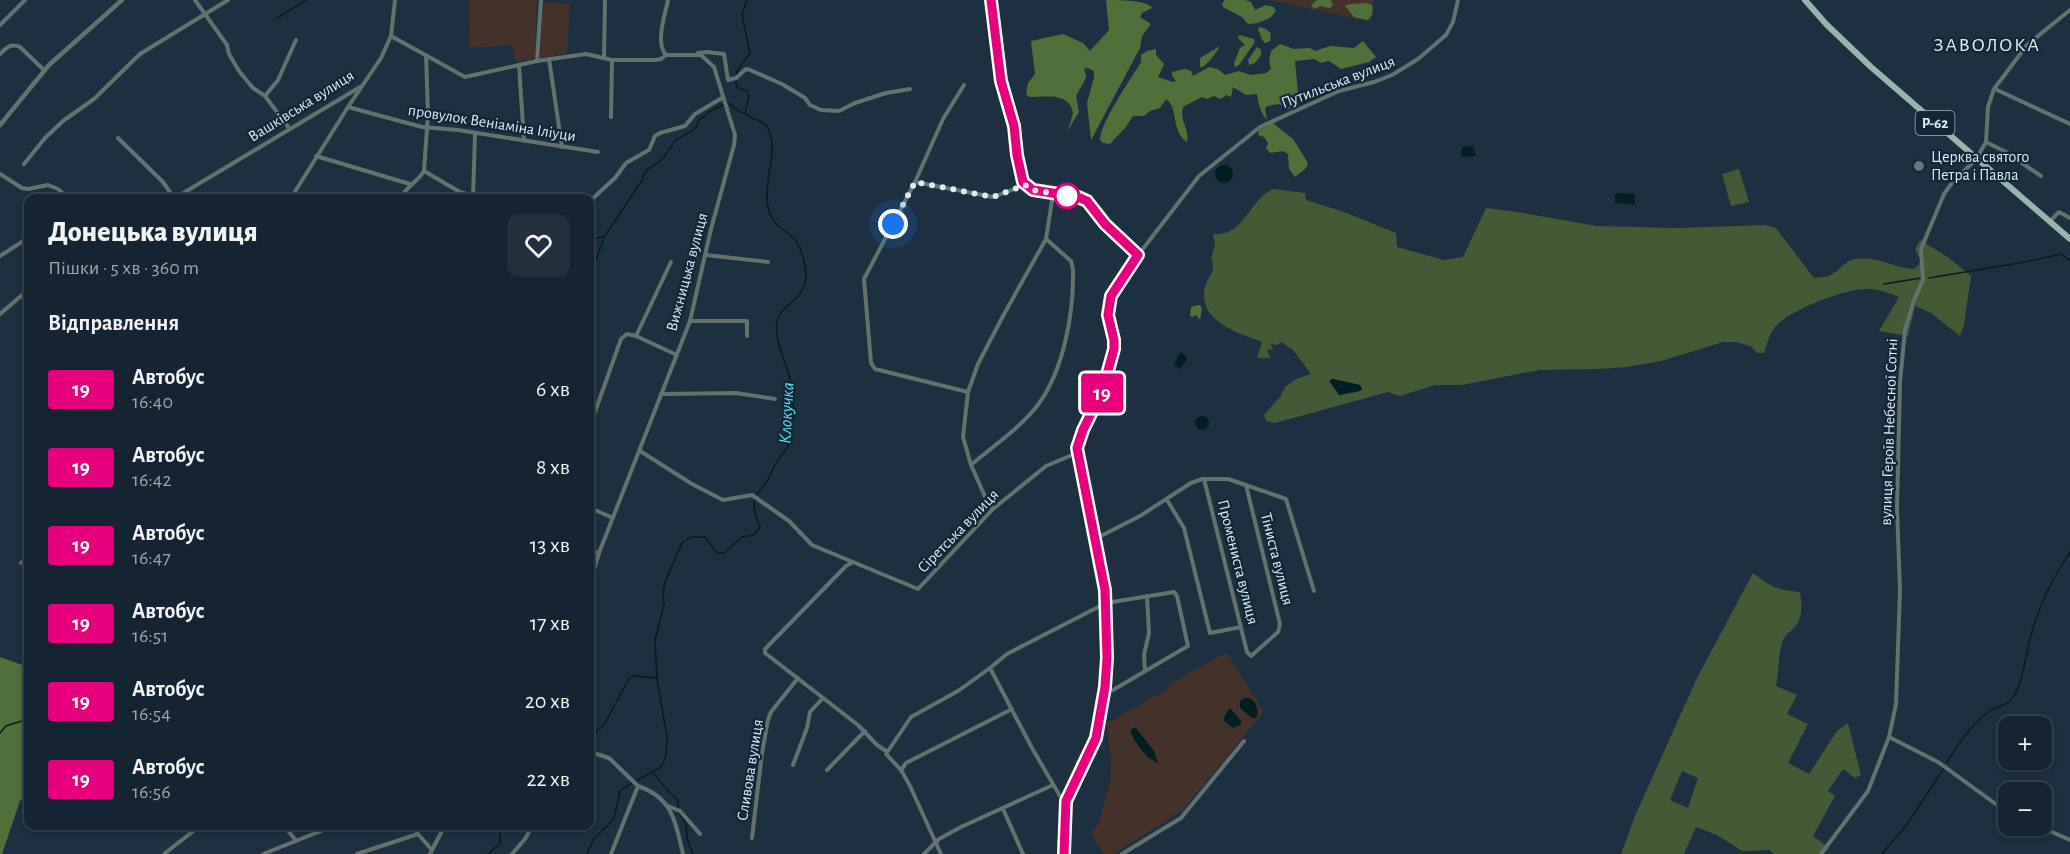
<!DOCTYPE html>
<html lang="uk">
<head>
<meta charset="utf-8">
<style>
  :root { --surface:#152432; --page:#22303e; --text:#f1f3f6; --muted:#9da4ac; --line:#34414d }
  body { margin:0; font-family:"Alegreya Sans",sans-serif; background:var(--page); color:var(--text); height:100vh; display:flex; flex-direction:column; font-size:22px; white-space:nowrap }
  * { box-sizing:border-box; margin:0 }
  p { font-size:20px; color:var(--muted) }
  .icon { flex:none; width:33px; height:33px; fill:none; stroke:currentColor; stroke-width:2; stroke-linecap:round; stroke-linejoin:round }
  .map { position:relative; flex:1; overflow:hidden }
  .details { position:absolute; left:24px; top:194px; width:570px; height:636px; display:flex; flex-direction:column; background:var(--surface); border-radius:12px; box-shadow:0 3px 9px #0003,0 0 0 2px var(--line) }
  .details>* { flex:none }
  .badge { padding:0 12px; border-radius:4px; font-size:21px; line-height:39px }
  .fabs { position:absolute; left:1998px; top:716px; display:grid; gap:12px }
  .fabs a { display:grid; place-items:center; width:54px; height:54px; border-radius:12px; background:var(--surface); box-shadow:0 3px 9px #0003,0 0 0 2px var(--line); font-size:30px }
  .you { position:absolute; width:30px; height:30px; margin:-15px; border:4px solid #fff; border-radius:50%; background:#1a73e8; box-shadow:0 0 0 9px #1a73e833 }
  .map>.badge { position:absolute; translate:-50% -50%; box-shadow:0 0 0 3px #fff }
  h2 { padding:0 24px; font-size:22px; line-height:54px }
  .round { display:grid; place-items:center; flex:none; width:63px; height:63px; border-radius:12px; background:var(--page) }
  .overview { display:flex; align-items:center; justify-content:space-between; height:102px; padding:0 24px }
  h1 { font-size:28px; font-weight:800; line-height:45px }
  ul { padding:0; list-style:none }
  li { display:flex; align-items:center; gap:18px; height:78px; padding:0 24px }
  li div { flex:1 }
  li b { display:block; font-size:22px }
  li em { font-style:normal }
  li .badge { min-width:66px; font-weight:700; text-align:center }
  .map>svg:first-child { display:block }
  .industrial { fill:#43312a }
  .green { fill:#435a35; fill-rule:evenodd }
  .forest { fill:#50703a }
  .water { fill:#011e22 }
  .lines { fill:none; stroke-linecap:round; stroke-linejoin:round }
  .stream { stroke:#011e22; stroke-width:1.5 }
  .minor { stroke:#63726e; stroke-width:4 }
  .tertiary { stroke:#63726e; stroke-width:4.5 }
  .primary { stroke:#96b5ad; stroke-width:6 }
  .line-casing { stroke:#fff; stroke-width:14 }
  .line { stroke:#e6007e; stroke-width:9 }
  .walk { stroke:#ddeaf6; stroke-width:6; stroke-dasharray:0 10.8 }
  .worship-dot { fill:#6b7280; stroke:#122638; stroke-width:2 }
  .stop-dot { fill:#fff; stroke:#e6007e; stroke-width:3 }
  .labels { text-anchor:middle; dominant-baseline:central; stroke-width:4.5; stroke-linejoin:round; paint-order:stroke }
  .shield { fill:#122638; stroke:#a0afbd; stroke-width:1.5 }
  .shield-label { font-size:15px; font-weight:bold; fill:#ddeaf6 }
  .street-label { font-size:16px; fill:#ddeaf6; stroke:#122638 }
  .poi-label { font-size:16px; fill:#ddeaf6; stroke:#122638; text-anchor:start }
  .water-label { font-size:18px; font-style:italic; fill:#5ae1f5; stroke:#122638 }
  .quarter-label { font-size:20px; letter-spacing:1.5px; fill:#ddeaf6; stroke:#122638 }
</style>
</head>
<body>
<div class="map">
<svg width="2070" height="854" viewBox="0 0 2070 854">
  <rect width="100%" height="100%" fill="#1c3042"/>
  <g class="industrial">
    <polygon points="470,0 537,0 535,58 516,62 512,45 473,48 469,46"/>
    <polygon points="1268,0 1373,0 1371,22 1339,15"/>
    <polygon points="543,3 570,4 567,53 540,58"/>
    <polygon points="1227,652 1262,709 1262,714 1183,810 1114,854 1104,854 1090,832 1098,825 1110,783 1111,763 1107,722 1115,719 1169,688 1170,684"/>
  </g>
  <g class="green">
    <polygon points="1739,169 1749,202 1731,206 1722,174"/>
    <path d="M 1273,189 L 1305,193 L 1306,200 L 1344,212 L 1396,233 L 1397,247 L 1444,260 L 1463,257 L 1486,208 L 1517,212 L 1596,226 L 1676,228 L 1765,225 L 1776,228 L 1814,278 C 1840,278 1839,262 1856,259 C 1877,255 1893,268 1913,269 L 1918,266 L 1921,260 L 1915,250 L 1920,240 L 1949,258 L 1971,276 L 1964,325 L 1960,336 L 1931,313 L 1915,306 L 1908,336 L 1879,331 L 1899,297 C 1889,293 1879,289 1868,289 C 1846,288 1789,310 1775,327 C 1769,335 1767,344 1764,353 L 1758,353 L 1750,346 L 1736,342 L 1723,342 L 1661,361 L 1627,367 L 1598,369 L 1539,370 L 1462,385 L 1435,385 L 1400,396 L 1388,392 L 1275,423 L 1266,421 L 1264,415 L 1280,397 L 1285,387 L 1296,379 L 1311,374 L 1293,350 L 1281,342 L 1277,345 L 1271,344 L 1273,349 L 1267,350 L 1270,358 L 1257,358 L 1262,342 C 1238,333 1197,321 1205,287 C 1207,279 1214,273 1213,265 C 1213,256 1210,265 1212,256 C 1215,244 1216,246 1213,234 C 1244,237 1248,201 1273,189 ZM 1333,379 L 1360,385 L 1362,389 L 1358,392 L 1340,395 L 1329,381 Z"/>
    <path d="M 1753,573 C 1772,588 1776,589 1800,592 C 1802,604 1803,619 1794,628 C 1789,633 1784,636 1782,643 C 1778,657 1779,672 1776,686 L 1797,695 L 1787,714 L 1808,724 L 1788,763 L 1809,774 L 1837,731 L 1848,723 L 1861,775 L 1855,778 L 1843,769 L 1828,791 L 1835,796 L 1813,836 L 1829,848 L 1824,854 L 1774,854 L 1769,850 L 1742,851 L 1717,835 L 1696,827 L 1684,854 L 1621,854 L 1635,816 L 1697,678 ZM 1682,771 L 1698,778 L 1688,808 L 1670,800 Z"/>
  </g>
  <g class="forest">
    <path d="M 1106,0 C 1118,0 1148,0 1152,8 L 1142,13 L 1140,17 L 1151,24 L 1142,36 L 1140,48 L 1091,140 L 1087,103 L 1094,78 L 1094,71 L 1088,68 L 1084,69 L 1086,76 L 1085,80 L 1076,96 L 1079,112 L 1068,130 L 1073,113 C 1070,92 1046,97 1030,97 L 1026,95 L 1028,83 L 1035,74 L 1031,41 L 1063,34 L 1083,43 L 1090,51 L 1109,30 Z"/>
    <polygon points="1225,0 1245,0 1251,2 1255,10 1266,5 1274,7 1276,11 1270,18 1258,23 1248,24 1242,17 1223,7 1222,4"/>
    <polygon points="1317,0 1331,0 1333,6 1329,8 1321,6 1314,9 1311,5"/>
    <path d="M 1367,3 L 1372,5 C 1374,10 1372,18 1367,20 L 1354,17 L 1345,6 L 1350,4 Z"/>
    <path d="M 1259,27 L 1264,28 L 1271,33 L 1270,41 L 1265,43 C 1261,40 1261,34 1258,30 Z"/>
    <polygon points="1239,35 1254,39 1255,42 1239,65 1235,67 1234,63 1240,48 1245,45 1238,38"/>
    <path d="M 1363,41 L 1376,57 L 1369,62 L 1341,69 L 1329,61 L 1321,63 L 1314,59 L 1295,61 L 1299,104 L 1289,109 L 1279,104 L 1267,106 L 1265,109 L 1267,120 C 1261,114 1258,103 1257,94 L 1246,95 L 1233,87 L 1231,97 L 1226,95 L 1221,99 L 1214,96 L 1207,99 L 1202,97 L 1183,107 C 1179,119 1190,131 1187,142 C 1170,130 1179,107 1166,99 L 1160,108 L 1150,111 L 1144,116 L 1133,116 L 1125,128 L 1110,144 L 1103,143 L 1100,140 C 1100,123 1131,79 1141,62 L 1141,55 L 1147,51 L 1156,49 L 1156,55 L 1164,64 L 1158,77 L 1173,82 L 1176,81 L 1172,76 L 1172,72 L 1185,69 L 1191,71 L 1193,76 L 1209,67 L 1218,69 L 1225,75 L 1239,71 L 1251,75 L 1266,73 L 1271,69 L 1269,61 L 1271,51 L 1280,44 L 1294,49 L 1310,48 L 1315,51 L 1330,46 L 1354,48 Z"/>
    <path d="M 1220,46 C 1216,53 1210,61 1203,67 L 1200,67 L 1200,58 Z"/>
    <polygon points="1257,47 1261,50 1261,55 1255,63 1249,65 1248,60"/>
    <polygon points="1273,123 1293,139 1308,163 1306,168 1295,177 1289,169 1288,154 1283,151 1270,153 1266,148 1268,143 1264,137 1258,135 1259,130"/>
    <polygon points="1198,305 1200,305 1202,309 1200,320 1196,315 1192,317 1190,316 1191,307"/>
    <polygon points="0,657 28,667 28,790 20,801 2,854 0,854"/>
  </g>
  <g class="water">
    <polygon points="1473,146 1476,156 1461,157 1462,147"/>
    <circle cx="1224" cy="174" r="9"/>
    <polygon points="1617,193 1635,194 1635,205 1615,203 1615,195"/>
    <polygon points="1180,352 1186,356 1187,360 1180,369 1174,364"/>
    <polygon points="1333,379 1360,385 1362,390 1339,395 1330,382 1330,380"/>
    <circle cx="1202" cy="423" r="7"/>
    <path d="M 1245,698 C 1255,698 1256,704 1258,713 L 1256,718 L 1252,718 L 1240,708 L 1240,701 Z"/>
    <polygon points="1231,709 1241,721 1241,724 1233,728 1223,720 1227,711"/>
    <path d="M 1135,727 L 1154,751 L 1158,763 C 1146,759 1134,742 1130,730 Z"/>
  </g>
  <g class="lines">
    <g class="stream">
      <polyline points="277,18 306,0"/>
      <polyline points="728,103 740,112 744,113"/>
      <polyline points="590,240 605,236"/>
      <polyline points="1929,278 2025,262 2061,254 2070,261"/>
      <path d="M 590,283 L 593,267 L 605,236 L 642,180 C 647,164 654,168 664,157 C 668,152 671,146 675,141 C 685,132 695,135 699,120 L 712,110 L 723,105"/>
      <polyline points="1884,284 1921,278"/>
      <polyline points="0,733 6,726 28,719"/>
      <polyline points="590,739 605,723 630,677 636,676 656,678"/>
      <path d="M 1947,762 C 1958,744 1972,725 1988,712 C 1997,705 2008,707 2014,696 C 2024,679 2025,657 2030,639 C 2038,607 2052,579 2070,552"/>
      <polyline points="653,773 671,794 678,800 678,812 686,823 687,839 693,854"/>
      <path d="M 636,781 L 661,767 L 666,756 L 667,737 L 657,679 L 655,640 L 664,605 L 663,593 L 665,582 L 682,543 L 691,537 L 705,537 L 717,553 L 724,553 L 742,537 L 754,535 L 760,527 C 757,518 751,505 756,496 C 758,491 764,487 767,481 C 771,475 773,468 777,461 C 782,454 787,451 789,442 C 793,424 795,402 791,383 C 787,364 774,342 777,321 C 779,306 805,300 806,277 C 806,267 802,250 797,242 C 789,232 776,228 771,216 C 758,188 782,151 767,127 C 762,119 751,120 745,113 L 749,97 L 747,91 L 737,87 C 732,71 742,66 750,53 L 742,15 L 747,0"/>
      <polyline points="488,854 500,843 500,831 503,825"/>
      <polyline points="587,854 593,840 614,819 620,791 632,783"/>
      <polyline points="1882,854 1908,823 1944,768"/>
    </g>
    <g class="minor">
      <polyline points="195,0 227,45 229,54 239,71 253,88 265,96 289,128"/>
      <polyline points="991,0 1001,81 1013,122 1016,155 1023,182 1033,190 1078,197 1087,201 1105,224 1138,255"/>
      <polyline points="0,25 25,0"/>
      <polyline points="391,36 465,77 537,61 586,54 612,60 656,60 661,59 666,55"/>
      <polyline points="698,53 707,52 724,54 728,80 736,78 746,69 750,70 782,84 805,98 810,105 821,110 839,111 855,103 886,93 910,89"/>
      <path d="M 0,54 C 7,47 11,43 20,47 L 44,70"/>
      <polyline points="604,58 605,0"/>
      <polyline points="549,59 562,147"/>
      <polyline points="537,61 541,0"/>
      <polyline points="519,65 524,141"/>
      <polyline points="964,85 943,119 915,182 864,279 871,363 875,369 968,392"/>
      <polyline points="1995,89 2070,124"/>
      <polyline points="265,96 278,80 296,40"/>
      <polyline points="348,107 422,127 458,130 598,152"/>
      <polyline points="611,117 612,60"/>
      <polyline points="118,138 163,182 174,198"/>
      <polyline points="1986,142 2006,152 2041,176"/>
      <polyline points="316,156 410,184"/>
      <polyline points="24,164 45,138 63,121 94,99 140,54 228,0"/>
      <polyline points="424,171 460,192 479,198"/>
      <polyline points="0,174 22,188 28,189 48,185 58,189 68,198"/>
      <polyline points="915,182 993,197 1025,185"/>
      <polyline points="175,198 360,87"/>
      <polyline points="291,198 348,107 381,58 391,36 395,0"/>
      <path d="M 401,198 C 407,185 417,183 424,171 L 428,114 L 426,55"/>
      <polyline points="473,198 475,134"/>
      <polyline points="590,201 615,178 626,163 649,150 655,136 660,133 685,126 695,114 722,98"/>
      <polyline points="590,221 591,222 590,226"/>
      <polyline points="2050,221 2059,212 2070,218"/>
      <polyline points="706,255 768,262"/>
      <polyline points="0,256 28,238"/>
      <polyline points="0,314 28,290"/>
      <polyline points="690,321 747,321 747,336"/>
      <polyline points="636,336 677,355"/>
      <polyline points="661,394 736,393 775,399"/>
      <polyline points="590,426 621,339 627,334 636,336 671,262"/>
      <polyline points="640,451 692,484 723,500 752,495 789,521 812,545 918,589 993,509 1046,466 1077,453"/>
      <path d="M 971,465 C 993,446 1019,429 1037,406 C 1064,371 1074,312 1073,269 L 1071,261 L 1046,239"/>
      <polyline points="1204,479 1247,652 1251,656 1278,632 1280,624 1246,485"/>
      <polyline points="1167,500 1184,528 1210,633 1241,627"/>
      <polyline points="590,508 613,518"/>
      <polyline points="993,509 987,501 971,465 963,437 968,392 978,364 1003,316 1046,239 1053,194"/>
      <polyline points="1095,539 1140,516 1191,483 1202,479 1228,479 1286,499 1314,591"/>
      <polyline points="590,550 599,553"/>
      <polyline points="853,562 846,566 765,649 765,653 858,725 877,745 886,751"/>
      <polyline points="21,563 28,557"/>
      <path d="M 590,583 L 599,553 L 690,321 L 711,229 L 734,145 L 735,135 L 714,67 L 701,55 L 666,55 C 655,43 665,15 668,0"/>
      <polyline points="990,668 1032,748 1060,796 1066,801"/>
      <polyline points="1145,670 1144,655 1149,633 1147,596"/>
      <polyline points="1889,737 1938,762 2008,813"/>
      <polyline points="590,752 609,758 638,786 611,854"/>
      <polyline points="793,765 807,728 810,712 822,699"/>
      <polyline points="827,770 865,731"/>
      <polyline points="901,770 906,763 1012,709"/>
      <path d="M 638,786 C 673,798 675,821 683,854"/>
      <polyline points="668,806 680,811 700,834"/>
      <polyline points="1003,809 1023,854"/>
      <polyline points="284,825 296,841"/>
      <polyline points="413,825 418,834"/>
      <polyline points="2036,825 2070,840"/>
      <polyline points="752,838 762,753 768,720 771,712 798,678"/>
      <polyline points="164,854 201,825"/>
      <polyline points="263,854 336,825"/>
      <polyline points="357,854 418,834 432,850"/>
      <polyline points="430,854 445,825"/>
      <polyline points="512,854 525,839 533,825"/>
      <polyline points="924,854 939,839 961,827 1053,785"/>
      <polyline points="941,854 910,786 901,770 886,754 911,717 958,691 990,668 1007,654 1106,603 1174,592 1177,596 1188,646 1113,690 1105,692"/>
      <polyline points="1064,854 1066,801 1096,738 1105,687 1107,658 1105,590 1077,450 1083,430 1103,389 1114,349 1114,340 1108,318 1111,295 1122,276 1199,176 1260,127 1339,91 1374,82 1392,75 1418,59 1446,35 1453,22 1458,0"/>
      <polyline points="1122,854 1181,818 1244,741"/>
      <polyline points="1821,854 1868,791 1889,737 1896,704 1900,590 1897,508 1900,382 1905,330 1914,300 1923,280 1921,249 1944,194 1952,183 1976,159 1986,142 1988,107 1994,89 2027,45 2070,10"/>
    </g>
    <polyline class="tertiary" points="0,125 49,65 122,0"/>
    <polyline class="primary" points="1805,0 1826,24 1871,67 2070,239"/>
  </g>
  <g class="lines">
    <g class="line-casing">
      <polyline id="line" points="991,0 1001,81 1014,126 1017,155 1023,182 1033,190 1078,197 1087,201 1105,224 1138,255 1111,296 1108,315 1114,340 1114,349 1103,389 1083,430 1077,448 1105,590 1107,658 1105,687 1096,738 1066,801 1064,854"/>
    </g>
    <use href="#line" class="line"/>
    <polyline class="walk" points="893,224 915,182 993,197 1025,185 1033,190 1067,196"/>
  </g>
  <circle class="worship-dot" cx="1919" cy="166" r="6"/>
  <circle class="stop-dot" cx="1067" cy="196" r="12"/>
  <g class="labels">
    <rect class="shield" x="1915.5" y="111" width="39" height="24" rx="4.5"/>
    <g class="shield-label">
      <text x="1935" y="123">Р-62</text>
    </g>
    <g class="street-label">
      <text transform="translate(1338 82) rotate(-21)">Путильська вулиця</text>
      <text transform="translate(301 106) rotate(-32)">Вашківська вулиця</text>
      <text transform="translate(492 123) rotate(9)">провулок Веніаміна Іліуци</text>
      <text transform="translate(687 272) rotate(-75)">Вижницька вулиця</text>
      <text transform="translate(1889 432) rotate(-88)">вулиця Героїв Небесної Сотні</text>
      <text transform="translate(958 531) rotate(-46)">Сіретська вулиця</text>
      <text transform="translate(1277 559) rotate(76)">Тіниста вулиця</text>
      <text transform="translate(1238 562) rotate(76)">Промениста вулиця</text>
      <text transform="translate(750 770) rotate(-81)">Сливова вулиця</text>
    </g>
    <g class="poi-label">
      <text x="1931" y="157">Церква святого<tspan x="1931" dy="18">Петра і Павла</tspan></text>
    </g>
    <g class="water-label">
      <text transform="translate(787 413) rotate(-87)">Клокучка</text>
    </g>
    <g class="quarter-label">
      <text x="1987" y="45">ЗАВОЛОКА</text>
    </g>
  </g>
</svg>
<div class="fabs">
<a>+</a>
<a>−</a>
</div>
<div class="you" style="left:893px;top:224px"></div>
<b class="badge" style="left:1102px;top:393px;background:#e6007e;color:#fff">19</b>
<section class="details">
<div class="overview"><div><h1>Донецька вулиця</h1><p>Пішки · 5 хв · 360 m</p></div><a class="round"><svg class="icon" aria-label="heart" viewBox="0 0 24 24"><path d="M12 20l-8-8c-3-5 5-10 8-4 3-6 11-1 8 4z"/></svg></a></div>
<h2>Відправлення</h2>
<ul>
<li><span class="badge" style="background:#e6007e;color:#fff">19</span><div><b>Автобус</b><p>16:40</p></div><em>6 хв</em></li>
<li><span class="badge" style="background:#e6007e;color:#fff">19</span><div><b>Автобус</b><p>16:42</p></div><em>8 хв</em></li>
<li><span class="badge" style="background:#e6007e;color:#fff">19</span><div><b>Автобус</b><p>16:47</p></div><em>13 хв</em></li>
<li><span class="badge" style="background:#e6007e;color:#fff">19</span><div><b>Автобус</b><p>16:51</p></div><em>17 хв</em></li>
<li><span class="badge" style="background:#e6007e;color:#fff">19</span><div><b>Автобус</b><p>16:54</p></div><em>20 хв</em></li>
<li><span class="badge" style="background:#e6007e;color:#fff">19</span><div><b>Автобус</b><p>16:56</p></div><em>22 хв</em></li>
</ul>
</section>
</div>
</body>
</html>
